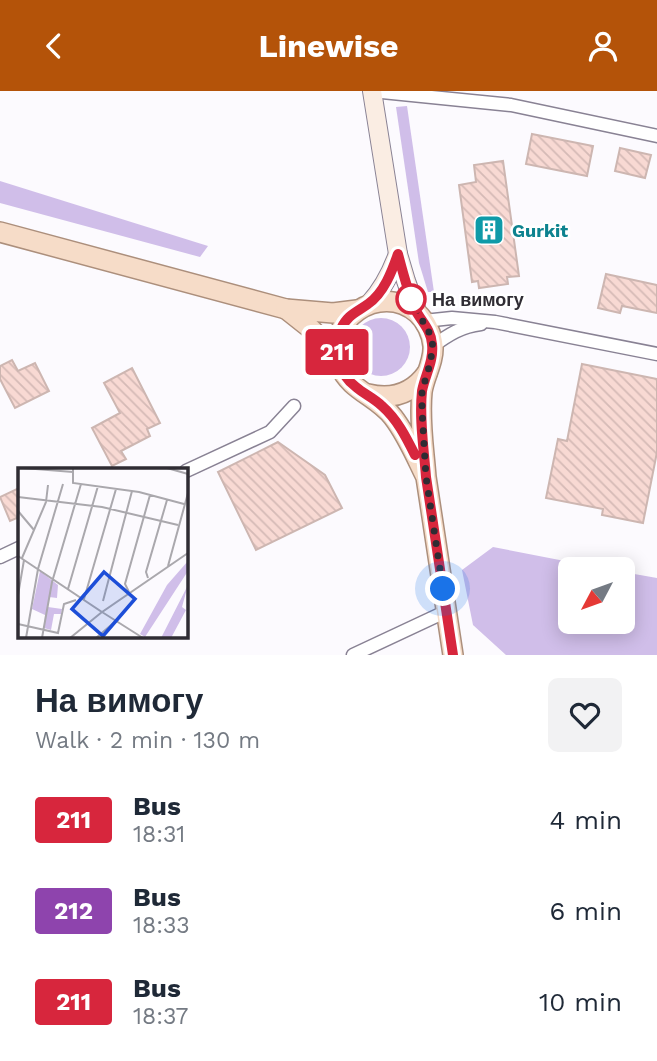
<!DOCTYPE html>
<html lang="en">
<head>
<meta charset="utf-8">
<style>
  :root { --surface:#fff; --page:#f2f2f3; --text:#1f2937; --muted:#747a83; --accent:#b45309 }
  body { margin:0; font-family:"Work Sans",sans-serif; background:var(--page); color:var(--text); height:100vh; display:flex; flex-direction:column; font-size:26px; white-space:nowrap }
  * { box-sizing:border-box; margin:0 }
  p { font-size:23px; color:var(--muted) }
  .icon { flex:none; width:38px; height:38px; fill:none; stroke:currentColor; stroke-width:2; stroke-linecap:round; stroke-linejoin:round }
  .map { position:relative; height:564px; overflow:hidden }
  .panel { display:flex; flex-direction:column; background:var(--surface); flex:1 }
  .panel>* { flex:none }
  .badge { padding:0 14px; border-radius:5px; font-size:24px; line-height:46px }
  .needle { width:46px; rotate:229deg }
  .tools { position:absolute; left:558px; top:466px; display:grid; gap:14px }
  .tools a { display:grid; place-items:center; width:77px; height:77px; border-radius:10px; background:var(--surface); box-shadow:0 4px 18px #0003; font-size:35px }
  .you { position:absolute; width:35px; height:35px; margin:-18px; border:5px solid #fff; border-radius:50%; background:#1a73e8; box-shadow:0 0 0 10px #1a73e833 }
  .map>.badge { position:absolute; translate:-50% -50%; box-shadow:0 0 0 4px #fff }
  .round { display:grid; place-items:center; flex:none; width:74px; height:74px; border-radius:10px; background:var(--page) }
  .overview { display:flex; align-items:center; justify-content:space-between; height:119px; padding:0 35px }
  h1 { font-size:33px; font-weight:700; line-height:52px }
  ul { padding:0; list-style:none }
  li { display:flex; align-items:center; gap:21px; height:91px; padding:0 35px }
  li div { flex:1 }
  li b { display:block; font-size:26px }
  li em { font-style:normal }
  li .badge { min-width:77px; font-weight:700; text-align:center }
  header { display:flex; justify-content:space-between; align-items:center; height:91px; padding:0 35px; background:var(--accent); color:#fff; font-size:32px; font-weight:700 }
  .map>svg:first-child { display:block }
  .green { fill:#d0bee9 }
  .building { fill:url(#building-back-hatch); stroke:#cdb6b1; stroke-width:2 }
  .lines { fill:none; stroke-linecap:round; stroke-linejoin:round }
  .street-casing { stroke:#898294; stroke-width:15 }
  .secondary-casing { stroke:#898294; stroke-width:20 }
  .primary-casing { stroke:#ac8f7c; stroke-width:22 }
  .street { stroke:#fff; stroke-width:12 }
  .secondary { stroke:#faede3; stroke-width:18 }
  .primary { stroke:#f6dcc8; stroke-width:19 }
  .line-casing { stroke:#fff; stroke-width:16 }
  .line { stroke:#d7263d; stroke-width:10 }
  .walk { stroke:#2f2c33; stroke-width:7; stroke-dasharray:0 12.6 }
  .stop-dot { fill:#fff; stroke:#d7263d; stroke-width:3.5 }
  .labels { text-anchor:middle; dominant-baseline:central; stroke-width:5; stroke-linejoin:round; paint-order:stroke }
  .culture-label { font-size:18px; font-weight:bold; fill:#0d838f; stroke:#fff; text-anchor:start }
  .stop-label { font-size:18px; font-weight:bold; fill:#2f2c33; stroke:#fff; text-anchor:start }
  .inset-road { fill:none; stroke:#aaa8ad; stroke-width:2 }
  .view { fill:#1d4ed8; fill-opacity:0.15; stroke:#1d4ed8; stroke-width:3.5 }
  .inset-edge { fill:none; stroke:#2f2c33; stroke-width:3.5 }
</style>
</head>
<body>
<header><svg class="icon" aria-label="back" viewBox="0 0 24 24"><path d="M15 5l-7 7 7 7"/></svg>Linewise<svg class="icon" aria-label="person" viewBox="0 0 24 24"><circle cx="12" cy="8" r="4"/><path d="M4 21q1-7 8-7t8 7"/></svg></header>
<div class="map">
<svg width="657" height="564" viewBox="0 0 657 564">
  <defs>
    <pattern id="building-back-hatch" width="6" height="6" patternUnits="userSpaceOnUse" patternTransform="scale(1.75)"><rect width="6" height="6" fill="#f8d9d3"/><path d="M-1 5l2 2M0 0l6 6M5-1l2 2" fill="none" stroke="#d5bab6"/></pattern>
  </defs>
  <rect width="100%" height="100%" fill="#fcfafe"/>
  <g class="green">
    <polygon points="407,15 434,201 428,201 419,172 396,16"/>
    <polygon points="0,90 208,155 200,166 0,112"/>
    <circle cx="381" cy="256" r="29"/>
    <polygon points="493,456 606,478 570,478 570,530 623,530 623,481 657,487 657,564 506,564 473,534 462,479"/>
  </g>
  <g class="building">
    <polygon points="532,43 593,55 587,85 526,73"/>
    <polygon points="620,57 651,64 645,87 615,80"/>
    <polygon points="503,70 519,185 507,186 508,193 479,197 478,190 472,191 459,94 476,91 474,74"/>
    <polygon points="606,183 657,194 657,222 622,215 620,222 598,217"/>
    <polygon points="12,269 18,280 35,272 49,300 15,317 0,288 0,275"/>
    <polygon points="582,273 657,288 657,361 643,432 602,424 603,418 546,407 558,348 567,350"/>
    <polygon points="132,277 160,332 147,338 150,345 121,360 126,368 112,375 92,337 120,322 104,292"/>
    <polygon points="278,351 325,384 342,417 256,459 218,381"/>
    <polygon points="19,397 19,426 10,430 0,406"/>
  </g>
  <g class="lines">
    <g class="street-casing">
      <g id="street">
        <polyline points="372,0 511,14 657,45"/>
        <polyline points="424,230 452,227 495,231 657,263"/>
        <path d="M 433,255 C 448,244 462,235 481,233"/>
        <polyline points="186,380 270,341 294,315"/>
        <polyline points="0,466 19,457"/>
        <polyline points="353,564 447,520"/>
      </g>
    </g>
    <g class="secondary-casing">
      <g id="secondary">
        <polyline points="372,0 398,163 406,190 418,223"/>
        <path d="M 369,213 C 383,198 391,182 398,163"/>
      </g>
    </g>
    <g class="primary-casing">
      <g id="primary">
        <polyline points="0,141 286,218 333,222 357,219"/>
        <polyline points="286,218 310,237 337,264"/>
        <path d="M 368,303 C 392,309 412,303 427,282"/>
        <path d="M 426,386 C 416,366 407,344 393,326 C 378,306 349,299 340,275 C 322,230 380,190 417,222 C 426,230 432,243 433,255 C 434,271 424,286 422,301 C 419,329 424,359 426,386 L 453,564"/>
      </g>
    </g>
    <use href="#street" class="street"/>
    <use href="#secondary" class="secondary"/>
    <use href="#primary" class="primary"/>
  </g>
  <g class="lines">
    <g class="line-casing">
      <path id="line" d="M 415,364 C 406,346 397,328 382,315 C 374,307 364,303 356,296 C 338,283 332,258 341,238 C 347,224 357,221 368,213 C 384,202 392,180 398,163 C 403,182 408,202 416,220 C 422,231 431,239 432,253 C 434,270 425,284 422,300 C 419,328 424,359 426,386 L 453,564"/>
    </g>
    <use href="#line" class="line"/>
    <polyline class="walk" points="411,208 418,223 428,238 433,255 430,273 422,300 422,319 426,386 443,498"/>
  </g>
  <defs>
    <g id="building-square" transform="scale(1.575)"><rect x="-9" y="-9" width="18" height="18" rx="4" fill="#0f9aa8" stroke="#fff"/><path d="M-4-6H4V6H1V3H-1V6H-4ZM-2.5-4.3h1.7v1.8h-1.7ZM.8-4.3h1.7v1.8H.8ZM-2.5-1h1.7V.8h-1.7ZM.8-1h1.7V.8H.8Z" fill="#fff"/></g>
  </defs>
  <g fill-rule="evenodd">
    <use href="#building-square" x="489" y="139"/>
  </g>
  <circle class="stop-dot" cx="411" cy="208" r="14"/>
  <g class="labels">
    <g class="culture-label">
      <text x="512" y="139">Gurkit</text>
    </g>
    <g class="stop-label">
      <text x="432" y="208">На вимогу</text>
    </g>
  </g>
  <g transform="translate(18 377)">
    <rect width="170" height="170" fill="#fcfafe"/>
    <path d="M 22,103 L 40,117 L 39,130 L 31,129 L 30,139 L 44,141 L 43,146 L 36,146 L 33,162 L 26,160 L 27,147 L 14,141 Z" fill="#d0bee9"/>
    <path d="M 170,93 L 170,103 L 127,169 L 122,166 L 149,117 ZM 170,117 L 164,139 L 168,142 L 153,170 L 143,170 Z" fill="#d0bee9"/>
    <path class="inset-road" d="M 5,0 L 55,4M 55,0 L 55,15 L 121,24 L 166,36M 149,0 L 170,6M 0,29 L 84,39 L 160,57M 0,43 L 16,62M 0,88 L 84,144 L 170,85M 4,90 L 28,34 L 30,17M 150,98 L 170,25M 130,110 L 128,104 L 149,32M 50,121 L 80,18M 111,124 L 107,116 L 132,27M 0,127 L 6,92M 66,131 L 98,21M 85,133 L 114,23M 84,144 L 125,170M 0,156 L 40,165 L 46,136 L 58,132M 8,170 L 20,101 L 45,16M 24,170 L 34,114 L 63,16M 52,170 L 84,144M 78,170 L 99,152"/>
    <path class="view" d="M 86,104 L 117,131 L 85,168 L 54,141 Z"/>
    <rect width="170" height="170" class="inset-edge"/>
  </g>
</svg>
<div class="tools">
<a><svg class="needle" viewBox="-14 -14 28 28"><path d="M0-13l5 13h-10z" fill="#e53935"/><path d="M0 13l5-13h-10z" fill="#747a83"/></svg></a>
</div>
<div class="you" style="left:443px;top:498px"></div>
<b class="badge" style="left:337px;top:261px;background:#d7263d;color:#fff">211</b>
</div>
<section class="panel">
<div class="overview"><div><h1>На вимогу</h1><p>Walk · 2 min · 130 m</p></div><a class="round"><svg class="icon" aria-label="heart" viewBox="0 0 24 24"><path d="M12 20l-8-8c-3-5 5-10 8-4 3-6 11-1 8 4z"/></svg></a></div>
<ul>
<li><span class="badge" style="background:#d7263d;color:#fff">211</span><div><b>Bus</b><p>18:31</p></div><em>4 min</em></li>
<li><span class="badge" style="background:#8e44ad;color:#fff">212</span><div><b>Bus</b><p>18:33</p></div><em>6 min</em></li>
<li><span class="badge" style="background:#d7263d;color:#fff">211</span><div><b>Bus</b><p>18:37</p></div><em>10 min</em></li>
</ul>
</section>
</body>
</html>
